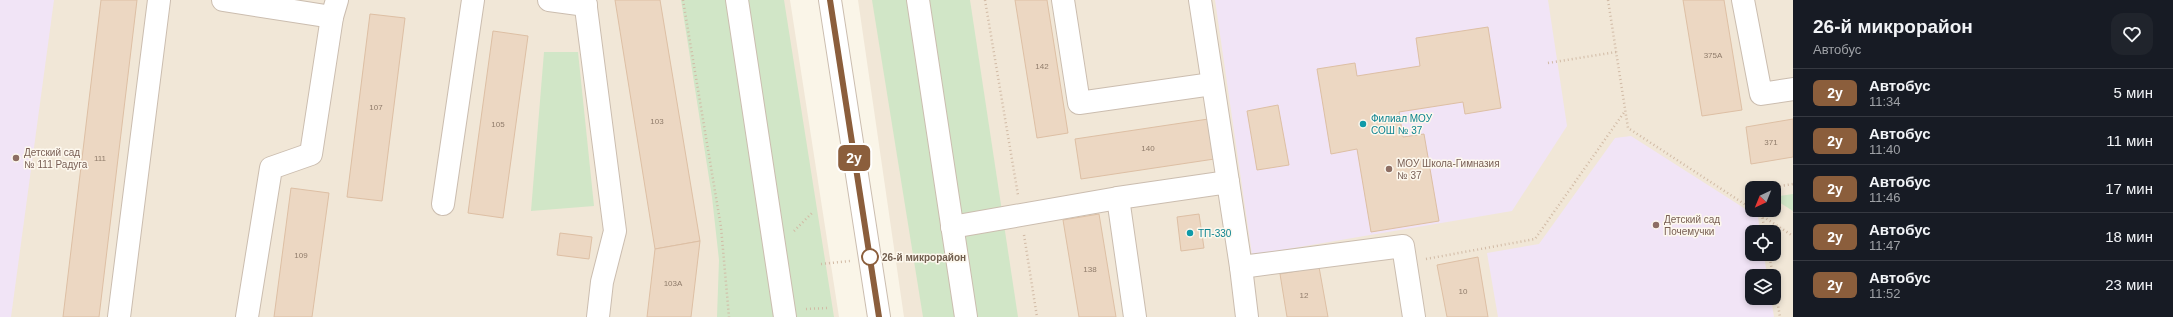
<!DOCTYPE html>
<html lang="ru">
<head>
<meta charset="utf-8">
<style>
  :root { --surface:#171b24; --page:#20242c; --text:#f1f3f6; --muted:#9ea1a6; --line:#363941 }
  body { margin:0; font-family:Arial,sans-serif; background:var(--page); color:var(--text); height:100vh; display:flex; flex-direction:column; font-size:15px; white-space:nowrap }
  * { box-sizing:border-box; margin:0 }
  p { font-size:13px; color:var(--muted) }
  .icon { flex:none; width:22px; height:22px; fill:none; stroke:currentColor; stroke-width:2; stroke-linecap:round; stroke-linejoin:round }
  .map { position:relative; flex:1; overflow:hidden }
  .drawer { display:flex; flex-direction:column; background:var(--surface); width:380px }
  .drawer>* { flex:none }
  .badge { padding:0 8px; border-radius:6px; font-size:14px; line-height:26px }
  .needle { width:26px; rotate:223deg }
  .buttons { position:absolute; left:1745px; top:181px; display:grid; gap:8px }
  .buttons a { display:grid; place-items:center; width:36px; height:36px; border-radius:8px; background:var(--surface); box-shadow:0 2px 6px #0003; font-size:20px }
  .map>.badge { position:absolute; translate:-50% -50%; box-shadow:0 0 0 2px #fff }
  .round { display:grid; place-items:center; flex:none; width:42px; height:42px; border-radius:12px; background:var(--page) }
  .overview { display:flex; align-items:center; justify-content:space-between; height:68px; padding:0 20px }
  h1 { font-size:19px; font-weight:700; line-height:30px }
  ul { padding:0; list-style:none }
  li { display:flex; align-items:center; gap:12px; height:48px; padding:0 20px; border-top:1px solid var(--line) }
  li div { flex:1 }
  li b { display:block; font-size:15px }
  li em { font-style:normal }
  li .badge { min-width:44px; font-weight:700; text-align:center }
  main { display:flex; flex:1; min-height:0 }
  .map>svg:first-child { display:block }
  .residential { fill:#f1e7d7; fill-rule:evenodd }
  .education { fill:#f1e4f6 }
  .green { fill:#d1e6c7 }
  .building { fill:#ecd7c2; stroke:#ddbfa4 }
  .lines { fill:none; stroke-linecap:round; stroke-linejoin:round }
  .minor-casing { stroke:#cbbdaf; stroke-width:24 }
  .path { stroke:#d1baa5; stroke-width:2.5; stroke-dasharray:1 3; stroke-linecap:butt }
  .minor { stroke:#fff; stroke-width:22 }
  .line-casing { stroke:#fff; stroke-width:9 }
  .line { stroke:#8b5e3c; stroke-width:6 }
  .culture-dot { fill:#0f9aa8; stroke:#fdf8ee; stroke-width:1.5 }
  .education-dot { fill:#8d6e63; stroke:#fdf8ee; stroke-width:1.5 }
  .stop-dot { fill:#fff; stroke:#8b5e3c; stroke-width:2 }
  .labels { text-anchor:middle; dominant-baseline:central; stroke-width:3; stroke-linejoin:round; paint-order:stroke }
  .number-label { font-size:8px; fill:#907c6b }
  .culture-label { font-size:10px; fill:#0d838f; stroke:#fdf8ee; text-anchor:start }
  .education-label { font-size:10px; fill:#785e54; stroke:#fdf8ee; text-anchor:start }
  .stop-label { font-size:10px; font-weight:bold; fill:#715e4e; stroke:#fdf8ee; text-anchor:start }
</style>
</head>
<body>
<main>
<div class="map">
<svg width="1793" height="317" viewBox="0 0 1793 317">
  <rect width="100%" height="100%" fill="#faf5e8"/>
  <g class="residential">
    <polygon points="0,0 790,0 839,317 0,317"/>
    <path d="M 858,0 L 1793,0 L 1793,317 L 904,317 ZM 1752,188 L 1774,188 L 1774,210 L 1752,210 ZM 1752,232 L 1774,232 L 1774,254 L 1752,254 ZM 1752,276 L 1774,276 L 1774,298 L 1752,298 Z"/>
  </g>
  <g class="education">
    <polygon points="0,0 54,0 11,317 0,317"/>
    <polygon points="1215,0 1548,0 1567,126 1512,211 1252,255"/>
    <polygon points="1631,136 1758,217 1760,232 1752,232 1752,254 1764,254 1767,276 1752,276 1752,298 1771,298 1774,317 1498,317 1487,253 1539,244 1615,138"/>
  </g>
  <g class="green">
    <polygon points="681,0 784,0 834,317 717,317 719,260 712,197"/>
    <polygon points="872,0 970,0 1018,317 923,317"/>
    <polygon points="544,52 578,52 594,206 531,211"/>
    <polygon points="1793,194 1793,211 1774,199 1774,197"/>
  </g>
  <g class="building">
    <polygon points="101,0 137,0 99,317 63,317"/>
    <polygon points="615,0 660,0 700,241 655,249"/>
    <polygon points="1015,0 1047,0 1068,133 1037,138"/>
    <polygon points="1683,0 1724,0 1742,110 1702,116"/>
    <polygon points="370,14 405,18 382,201 347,197"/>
    <polygon points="1488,27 1501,108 1465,114 1463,102 1399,112 1403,137 1424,134 1439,221 1371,232 1357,149 1331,154 1317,69 1355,63 1357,76 1420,66 1416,38"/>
    <polygon points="493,31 528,36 503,218 468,213"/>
    <polygon points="1278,105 1289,165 1257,170 1247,111"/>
    <polygon points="1215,118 1221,158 1081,179 1075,139"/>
    <polygon points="1793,119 1793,157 1751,164 1746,127"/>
    <polygon points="291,188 329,193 312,317 274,317"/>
    <polygon points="1099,214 1116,317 1079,317 1063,220"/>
    <polygon points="1199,214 1204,248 1181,251 1177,217"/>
    <polygon points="560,233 592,237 589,259 557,255"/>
    <polygon points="700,241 691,317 647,317 655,249"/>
    <polygon points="1478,257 1488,317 1447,317 1437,265"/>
    <polygon points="1319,267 1328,317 1287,317 1280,274"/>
  </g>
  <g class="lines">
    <g class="minor-casing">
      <g id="minor">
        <polyline points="223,0 332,17"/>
        <polyline points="549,0 586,5"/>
        <polyline points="585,0 615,231 602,282 598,317"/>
        <polyline points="737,0 785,317"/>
        <polyline points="830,0 879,317"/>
        <polyline points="918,0 966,317"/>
        <polyline points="1063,0 1079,103 1212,84"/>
        <polyline points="1200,0 1228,182"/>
        <polyline points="1743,0 1761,94 1793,89"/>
        <polyline points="1118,198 1228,182 1241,267 1403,246 1414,317"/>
        <polyline points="443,204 473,0"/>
        <polyline points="952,227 1118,198 1135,317"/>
        <polyline points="1241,267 1247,317"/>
        <polyline points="119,317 159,0"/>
        <polyline points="247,317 271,168 311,154 332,17 337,0"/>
      </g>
    </g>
    <g class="path">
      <polyline points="683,0 721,227 729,317"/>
      <polyline points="985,0 1018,195"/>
      <polyline points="1608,0 1628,128 1752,209"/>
      <polyline points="1548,63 1616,52"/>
      <polyline points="1768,188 1793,184"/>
      <polyline points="1753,210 1793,236"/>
      <polyline points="1761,210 1765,232"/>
      <polyline points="794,231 813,212"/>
      <polyline points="1024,235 1037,317"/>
      <polyline points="1769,254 1773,276"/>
      <polyline points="1426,259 1535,239 1625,111"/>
      <polyline points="821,264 850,261"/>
      <polyline points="1774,283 1780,317"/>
      <polyline points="806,309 827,308"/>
    </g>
    <use href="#minor" class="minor"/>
  </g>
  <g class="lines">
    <g class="line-casing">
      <polyline id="line" points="830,0 879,317"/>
    </g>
    <use href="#line" class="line"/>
  </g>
  <g class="culture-dot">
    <circle cx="1363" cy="124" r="4"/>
    <circle cx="1190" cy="233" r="4"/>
  </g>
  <g class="education-dot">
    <circle cx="16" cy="158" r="4"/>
    <circle cx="1389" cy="169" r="4"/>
    <circle cx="1656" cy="225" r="4"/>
  </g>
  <circle class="stop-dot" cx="870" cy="257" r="8"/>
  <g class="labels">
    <g class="number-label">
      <text x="1713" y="55">375А</text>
      <text x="1042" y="66">142</text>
      <text x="376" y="107">107</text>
      <text x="657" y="121">103</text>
      <text x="498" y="124">105</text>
      <text x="1771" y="142">371</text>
      <text x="1148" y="148">140</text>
      <text x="100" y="158">111</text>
      <text x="301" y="255">109</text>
      <text x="1090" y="269">138</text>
      <text x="673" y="283">103А</text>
      <text x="1463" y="291">10</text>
      <text x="1304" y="295">12</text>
    </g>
    <g class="culture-label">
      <text x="1371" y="118">Филиал МОУ<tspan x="1371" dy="12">СОШ № 37</tspan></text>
      <text x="1198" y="233">ТП-330</text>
    </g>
    <g class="education-label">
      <text x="24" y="152">Детский сад<tspan x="24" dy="12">№ 111 Радуга</tspan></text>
      <text x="1397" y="163">МОУ Школа-Гимназия<tspan x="1397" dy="12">№ 37</tspan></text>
      <text x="1664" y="219">Детский сад<tspan x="1664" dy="12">Почемучки</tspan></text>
    </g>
    <g class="stop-label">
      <text x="882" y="257">26-й микрорайон</text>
    </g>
  </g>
</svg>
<div class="buttons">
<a><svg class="needle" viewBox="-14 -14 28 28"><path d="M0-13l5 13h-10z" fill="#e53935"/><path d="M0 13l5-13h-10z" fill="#9ea1a6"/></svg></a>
<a><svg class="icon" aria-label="locate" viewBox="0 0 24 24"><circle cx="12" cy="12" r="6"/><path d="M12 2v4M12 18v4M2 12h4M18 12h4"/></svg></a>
<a><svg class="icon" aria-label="layers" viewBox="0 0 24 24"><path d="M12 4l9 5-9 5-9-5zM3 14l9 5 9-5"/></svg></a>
</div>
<b class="badge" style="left:854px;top:158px;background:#8b5e3c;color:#fff">2у</b>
</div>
<section class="drawer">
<div class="overview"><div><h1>26-й микрорайон</h1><p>Автобус</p></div><a class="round"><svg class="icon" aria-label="heart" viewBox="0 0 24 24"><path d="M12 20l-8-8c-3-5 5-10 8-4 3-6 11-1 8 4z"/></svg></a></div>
<ul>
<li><span class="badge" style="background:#8b5e3c;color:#fff">2у</span><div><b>Автобус</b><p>11:34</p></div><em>5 мин</em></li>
<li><span class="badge" style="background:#8b5e3c;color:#fff">2у</span><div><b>Автобус</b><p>11:40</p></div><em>11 мин</em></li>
<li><span class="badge" style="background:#8b5e3c;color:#fff">2у</span><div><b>Автобус</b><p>11:46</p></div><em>17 мин</em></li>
<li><span class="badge" style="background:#8b5e3c;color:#fff">2у</span><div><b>Автобус</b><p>11:47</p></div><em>18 мин</em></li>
<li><span class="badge" style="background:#8b5e3c;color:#fff">2у</span><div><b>Автобус</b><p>11:52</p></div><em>23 мин</em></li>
</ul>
</section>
</main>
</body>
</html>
